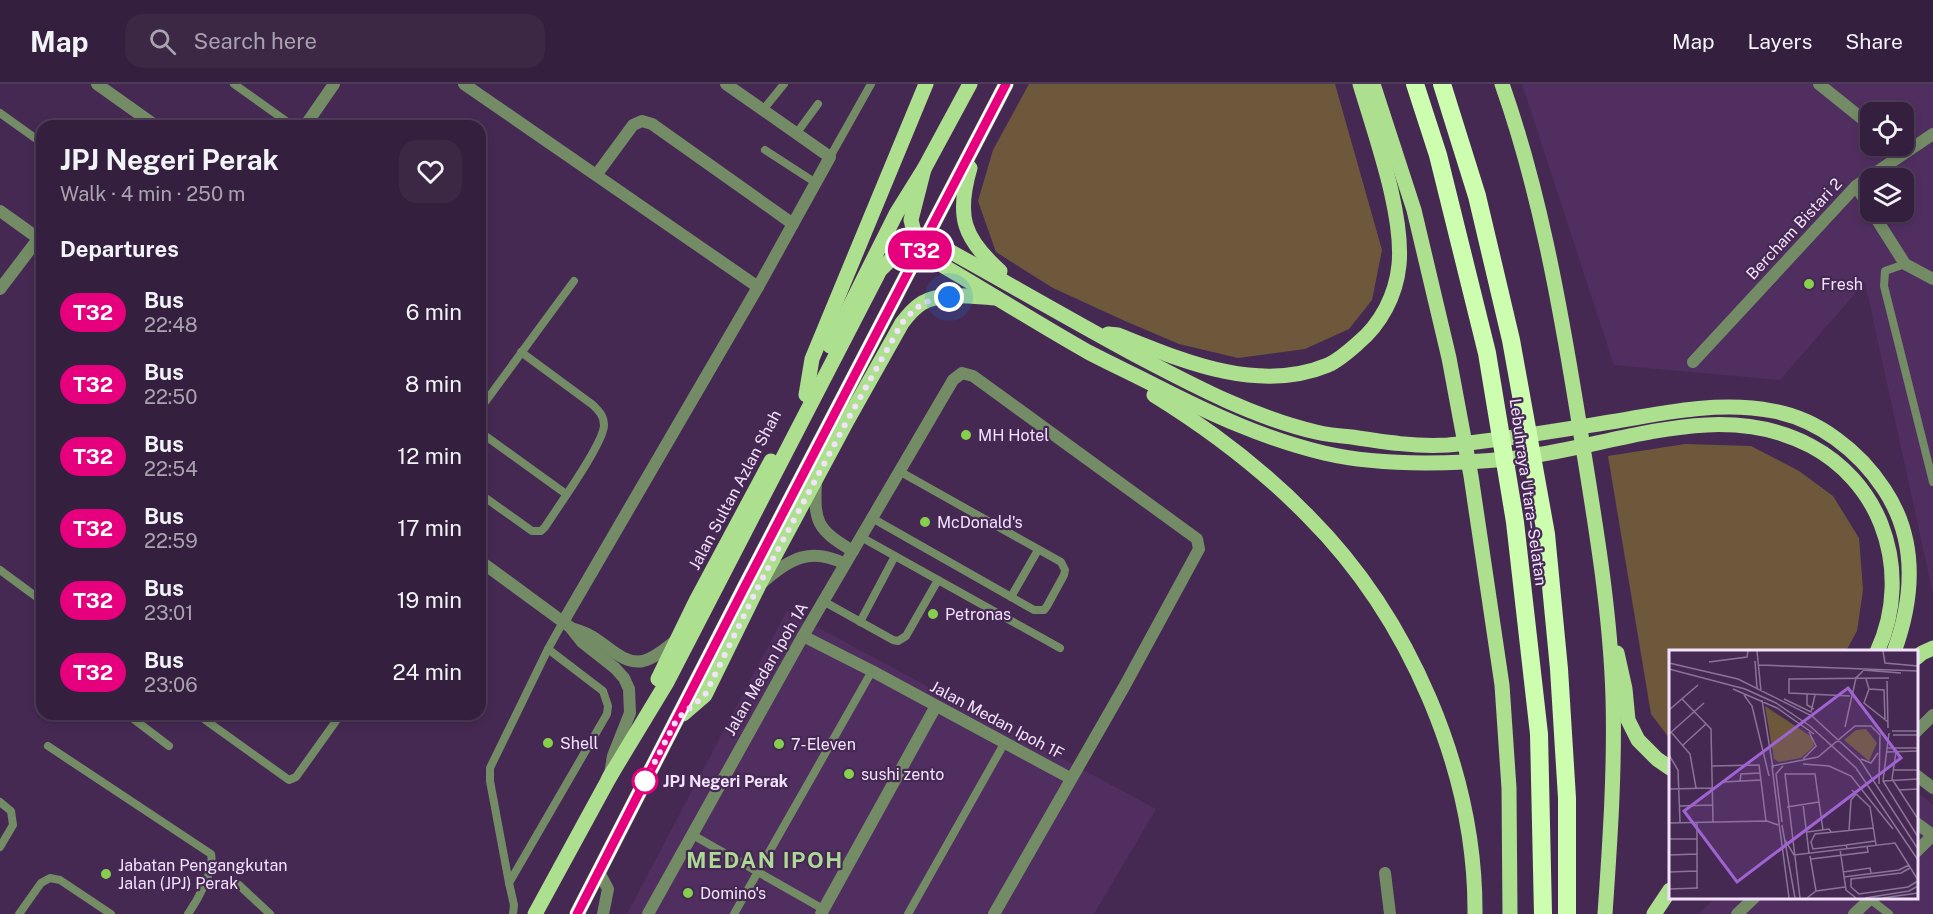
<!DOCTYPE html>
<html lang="en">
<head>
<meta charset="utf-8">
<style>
  :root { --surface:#341f3e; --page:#3c2745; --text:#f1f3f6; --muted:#a9a2b0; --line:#4e3d58 }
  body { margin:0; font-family:"Public Sans",sans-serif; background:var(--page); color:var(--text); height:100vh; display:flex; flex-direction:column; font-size:22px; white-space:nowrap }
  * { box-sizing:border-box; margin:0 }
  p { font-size:20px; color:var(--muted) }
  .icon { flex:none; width:33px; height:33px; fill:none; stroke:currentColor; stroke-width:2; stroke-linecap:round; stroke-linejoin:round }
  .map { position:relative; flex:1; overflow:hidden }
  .drawer { position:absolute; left:36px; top:36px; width:450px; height:600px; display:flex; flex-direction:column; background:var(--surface); border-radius:18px; box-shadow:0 3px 9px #0003,0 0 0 2px var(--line) }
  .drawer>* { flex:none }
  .badge { padding:0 12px; border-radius:20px; font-size:21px; line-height:39px }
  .fabs { position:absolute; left:1860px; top:18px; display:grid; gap:12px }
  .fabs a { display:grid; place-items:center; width:54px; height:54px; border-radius:12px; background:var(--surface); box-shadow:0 3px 9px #0003,0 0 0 2px var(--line); font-size:30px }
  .you { position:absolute; width:30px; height:30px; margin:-15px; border:4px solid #fff; border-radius:50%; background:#1a73e8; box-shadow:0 0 0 9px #1a73e833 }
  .map>.badge { position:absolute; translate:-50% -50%; box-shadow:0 0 0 3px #fff }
  h2 { padding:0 24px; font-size:22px; line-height:54px }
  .round { display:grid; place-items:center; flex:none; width:63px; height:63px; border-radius:18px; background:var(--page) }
  .summary { display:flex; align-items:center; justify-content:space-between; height:102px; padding:0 24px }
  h1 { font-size:28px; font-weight:700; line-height:45px }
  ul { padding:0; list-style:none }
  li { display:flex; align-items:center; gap:18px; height:72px; padding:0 24px }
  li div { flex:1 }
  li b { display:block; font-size:22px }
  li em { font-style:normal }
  li .badge { min-width:66px; font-weight:700; text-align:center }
  header { display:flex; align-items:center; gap:36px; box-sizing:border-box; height:84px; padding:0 30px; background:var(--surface); border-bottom:2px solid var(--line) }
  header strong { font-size:28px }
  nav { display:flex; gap:33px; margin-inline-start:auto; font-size:21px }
  .search { width:420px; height:54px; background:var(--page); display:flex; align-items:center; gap:15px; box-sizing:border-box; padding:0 21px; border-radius:18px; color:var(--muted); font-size:22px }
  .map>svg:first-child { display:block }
  .built { fill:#502f60; fill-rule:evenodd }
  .green { fill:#6d583b }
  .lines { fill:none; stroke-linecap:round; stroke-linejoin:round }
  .service { stroke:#738c65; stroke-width:8 }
  .minor { stroke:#738c65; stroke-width:12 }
  .tertiary { stroke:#738c65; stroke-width:12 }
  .primary { stroke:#ade08e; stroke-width:15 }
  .motorway { stroke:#cdfdaf; stroke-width:18 }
  .line-casing { stroke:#fff; stroke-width:14 }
  .line { stroke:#e6007e; stroke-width:9 }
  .walk { stroke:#f3e2fd; stroke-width:6; stroke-dasharray:0 10.8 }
  .poi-dot { fill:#85cf4d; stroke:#462953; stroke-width:2 }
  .stop-dot { fill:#fff; stroke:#e6007e; stroke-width:3 }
  .labels { text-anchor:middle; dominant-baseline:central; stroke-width:4.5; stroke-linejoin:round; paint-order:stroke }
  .street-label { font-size:16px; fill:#f3e2fd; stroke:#462953 }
  .poi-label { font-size:16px; fill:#f3e2fd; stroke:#462953; text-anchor:start }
  .stop-label { font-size:16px; font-weight:bold; fill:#f3e2fd; stroke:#462953; text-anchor:start }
  .district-label { font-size:22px; font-weight:bold; letter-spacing:1.5px; fill:#aed895; stroke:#462953 }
  .inset-road { fill:none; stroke:#8b7397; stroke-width:1.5 }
  .view { fill:#9f63d2; fill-opacity:0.15; stroke:#9f63d2; stroke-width:3 }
  .inset-edge { fill:none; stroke:#f3e2fd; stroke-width:3 }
</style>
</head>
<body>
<header>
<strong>Map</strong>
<div class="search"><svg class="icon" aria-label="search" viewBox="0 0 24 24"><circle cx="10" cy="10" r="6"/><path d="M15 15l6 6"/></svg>Search here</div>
<nav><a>Map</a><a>Layers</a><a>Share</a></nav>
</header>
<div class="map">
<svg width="1933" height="830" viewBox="0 0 1933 830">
  <rect width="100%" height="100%" fill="#462953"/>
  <g class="built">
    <path d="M 1522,0 L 1933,0 L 1933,510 L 1865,198 L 1780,296 L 1614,281 ZM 1870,28 L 1904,28 L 1904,62 L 1870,62 ZM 1870,94 L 1904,94 L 1904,128 L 1870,128 Z"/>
    <polygon points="787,527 1156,725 1094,830 627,830"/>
    <polygon points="1917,708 1933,721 1933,830 1698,830 1716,814 1916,814"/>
  </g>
  <g class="green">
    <polygon points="1029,0 1335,0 1382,166 1372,216 1349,245 1305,265 1238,274 1179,260 1125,237 1053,204 996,168 978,117 993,66"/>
    <polygon points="1685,360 1751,362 1799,387 1833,412 1859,454 1863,506 1857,547 1846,567 1670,568 1670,655 1651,630 1608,372"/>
  </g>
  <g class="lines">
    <g class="service">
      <polyline points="234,0 293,42"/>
      <polyline points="763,26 784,0"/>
      <polyline points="0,29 42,59"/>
      <polyline points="796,50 818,20"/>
      <polyline points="765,66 816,99"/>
      <polyline points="830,73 871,0"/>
      <polyline points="1905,180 1885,187 1884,202 1933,398"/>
      <polyline points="480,325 574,197"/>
      <polyline points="480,348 566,410"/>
      <path d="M 480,410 L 532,447 L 541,447 L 545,443 C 557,424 604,359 604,341 C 604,332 599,327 593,321 L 521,268"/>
      <polyline points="872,434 1034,526 1044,526 1047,522 1064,491 1065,486 1061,478 899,387"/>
      <polyline points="0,486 42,517"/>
      <polyline points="938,496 1060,564"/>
      <polyline points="1011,513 1038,466"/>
      <polyline points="823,517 893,556 898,557 906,552 938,496 861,453"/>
      <polyline points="860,538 895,472"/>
      <polyline points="127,630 169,662"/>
      <polyline points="197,630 289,696 296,693 341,630"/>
      <path d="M 48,662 L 211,770 C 215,786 197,817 188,830"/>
      <polyline points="0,718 11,727 13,741 0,763"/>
      <polyline points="691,750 823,825"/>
      <polyline points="509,799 490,697 490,684 548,565 563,538"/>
      <polyline points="239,801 270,830"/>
      <polyline points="1870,815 1889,830"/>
      <polyline points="19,830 41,799 50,794 60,796 111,830"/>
      <polyline points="513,830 514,821 509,799 607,630 608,622 603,607 548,565"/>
      <polyline points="734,830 872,587"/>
      <polyline points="908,830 1005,658"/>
    </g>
    <g class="minor">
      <polyline points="97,0 156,42"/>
      <polyline points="464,0 758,203"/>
      <polyline points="1819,0 1870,41"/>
      <polyline points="305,42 334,0"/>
      <polyline points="597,90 633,41 642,37 652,40 793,140"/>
      <polyline points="1856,102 1870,124"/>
      <polyline points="1872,128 1905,180 1933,195"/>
      <polyline points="0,205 38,155"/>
      <polyline points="1693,278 1856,102 1933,50"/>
      <path d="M 816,397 C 814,438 816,445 853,467"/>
      <path d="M 763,498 C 790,474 811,463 845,480"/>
      <polyline points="563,538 758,203 830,73 726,0"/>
      <polyline points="803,552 872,587 1070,694"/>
      <polyline points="1916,648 1933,631"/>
      <polyline points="1916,691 1933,704"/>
      <polyline points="1916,739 1933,751"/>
      <polyline points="1916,768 1933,751"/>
      <polyline points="599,788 608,805 603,830"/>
      <polyline points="1385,789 1390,830"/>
      <polyline points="648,830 803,552 953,296 962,289 973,292 1193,452 1197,455 1199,465 1124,603 994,830"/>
      <polyline points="821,830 936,622"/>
      <polyline points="1737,830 1754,814"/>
      <polyline points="1854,830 1871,814"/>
    </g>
    <g class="tertiary">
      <polyline points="0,127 42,157"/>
      <polyline points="480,477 570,543 582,558 615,584 624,594 629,605 630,629 613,672 610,690"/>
      <path d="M 571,544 C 577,546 584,548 589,551 C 606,559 622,581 643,577 C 655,574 666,564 675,557"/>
    </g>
    <g class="primary">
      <polyline points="1373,0 1414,126 1449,274 1471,392 1502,601 1509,704 1510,830"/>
      <path d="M 1502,0 C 1539,105 1559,216 1577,326 C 1592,421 1610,517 1613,613 C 1615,685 1610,758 1605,830"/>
      <path d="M 970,84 C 956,132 963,154 1000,187"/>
      <path d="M 924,85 L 911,136 L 919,168 C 976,200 1031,236 1088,268 C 1111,280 1135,291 1158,303 C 1211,330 1265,355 1324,369 C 1379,382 1451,380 1508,375 C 1607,366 1716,311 1811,362 C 1843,379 1868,407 1881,440 C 1897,481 1896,527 1877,568"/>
      <path d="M 1108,250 L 1118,251 C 1183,277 1258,310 1328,281 C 1339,276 1349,267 1358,259 C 1381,240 1396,211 1399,181 C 1404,130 1375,51 1360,0"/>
      <polyline points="830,262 896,130 924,85 970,0"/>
      <polyline points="806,311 812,275 926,0"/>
      <path d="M 1154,311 C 1209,345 1262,385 1308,432 C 1409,533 1476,687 1475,830"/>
      <polyline points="1617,569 1625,605 1628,636 1638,656 1657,675 1670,684"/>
      <polyline points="1916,574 1922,569 1933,564"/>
      <polyline points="658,595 696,517 771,377"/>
      <path d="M 683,630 L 705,611 L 759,501 L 847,337 L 902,239 C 908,231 914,224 922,219 C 943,207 975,213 997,214"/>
      <path d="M 609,694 L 667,598 L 880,186 L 904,163 L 926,154 C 999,194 1070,236 1143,275 C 1198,304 1256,334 1316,348 C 1328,351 1340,352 1352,353 C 1384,358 1416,363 1448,361 C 1505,356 1561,346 1617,337 C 1667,328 1722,317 1773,327 C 1818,335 1859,367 1884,405 C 1918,456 1914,513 1894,568"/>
      <polyline points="535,830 613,687"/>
      <polyline points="577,830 745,502 1006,0"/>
      <polyline points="1654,830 1670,806"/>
    </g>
    <g class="motorway">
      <polyline points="1415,0 1438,71 1487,269 1515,438 1539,650 1543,830"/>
      <polyline points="1442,0 1477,112 1511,256 1546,450 1559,585 1567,714 1567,830"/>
    </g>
  </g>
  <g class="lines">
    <g class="line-casing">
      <polyline id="line" points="577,830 745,502 1006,0"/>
    </g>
    <use href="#line" class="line"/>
    <path class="walk" d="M 645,697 L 677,635 L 705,611 L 759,501 L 847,337 L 902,239 C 918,221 925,215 949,213"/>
  </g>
  <g class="poi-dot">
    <circle cx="1809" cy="200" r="6"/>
    <circle cx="966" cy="351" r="6"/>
    <circle cx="925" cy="438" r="6"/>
    <circle cx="933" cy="530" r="6"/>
    <circle cx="548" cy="659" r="6"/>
    <circle cx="779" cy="660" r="6"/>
    <circle cx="849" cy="690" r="6"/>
    <circle cx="106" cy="790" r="6"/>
    <circle cx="688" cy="809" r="6"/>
  </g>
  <circle class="stop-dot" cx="645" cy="697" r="12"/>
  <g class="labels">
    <g class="street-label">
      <text transform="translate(1794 145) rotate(-47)">Bercham Bistari 2</text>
      <text transform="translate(735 406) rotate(-62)">Jalan Sultan Azlan Shah</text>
      <text transform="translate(1528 408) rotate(82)">Lebuhraya Utara–Selatan</text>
      <text transform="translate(766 585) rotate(-60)">Jalan Medan Ipoh 1A</text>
      <text transform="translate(997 636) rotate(28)">Jalan Medan Ipoh 1F</text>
    </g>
    <g class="poi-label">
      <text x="1821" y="200">Fresh</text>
      <text x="978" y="351">MH Hotel</text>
      <text x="937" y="438">McDonald's</text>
      <text x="945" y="530">Petronas</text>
      <text x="560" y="659">Shell</text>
      <text x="791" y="660">7-Eleven</text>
      <text x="861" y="690">sushi zento</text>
      <text x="118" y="781">Jabatan Pengangkutan<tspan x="118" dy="18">Jalan (JPJ) Perak</tspan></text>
      <text x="700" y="809">Domino's</text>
    </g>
    <g class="stop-label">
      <text x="663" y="697">JPJ Negeri Perak</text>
    </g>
    <g class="district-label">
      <text x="765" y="776">MEDAN IPOH</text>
    </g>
  </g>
  <g transform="translate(1669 566)">
    <rect width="249" height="249" fill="#462953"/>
    <path d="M 96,56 L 143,87 L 145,96 L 132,108 L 110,112 L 105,109 ZM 197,79 L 208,93 L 200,111 L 175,90 L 187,80 Z" fill="#6d583b"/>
    <path class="inset-road" d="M 88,1 L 92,41M 214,1 L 216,13 L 249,16M 86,11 L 88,38M 40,12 L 78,7 L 79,1M 0,13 L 69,29 L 143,66 L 191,110 L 249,199M 90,15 L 249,21M 0,19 L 76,39 L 107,53 L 141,76 L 187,118 L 249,210M 194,20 L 232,23M 197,29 L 200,39 L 195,53 L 219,72M 218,31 L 219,78M 64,39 L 108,58 L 145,84M 200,39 L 215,40 L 216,70M 138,44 L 138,55 L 145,59M 75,45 L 83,56 L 100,126M 181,46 L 120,43 L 120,29 L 220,28M 13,49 L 42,79 L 44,172M 115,49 L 142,62 L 146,45M 93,50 L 104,118M 0,60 L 29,35M 176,77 L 187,28 L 194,21M 223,81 L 249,81M 2,82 L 21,104 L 27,138M 220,83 L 214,131 L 249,187M 0,84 L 35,53M 224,85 L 249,85M 14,95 L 37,74M 218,98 L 249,98M 218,102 L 249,101M 227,102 L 223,129 L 249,169M 0,105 L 9,120 L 11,172M 134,109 L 147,96 L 140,82M 192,109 L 202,113 L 209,103M 134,114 L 160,116 L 182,126 L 224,179M 43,116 L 90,115 L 97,171M 224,120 L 249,120M 71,131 L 72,124 L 91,123M 214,131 L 249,129M 54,132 L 92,130M 0,139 L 43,138M 183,140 L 201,157 L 207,195M 230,140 L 249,139M 134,154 L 140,203M 10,156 L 44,155M 118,157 L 150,152M 28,172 L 28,238M 113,172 L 107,124 L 114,116M 0,173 L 98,171 L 109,175M 113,175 L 126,248M 111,180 L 120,248M 180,180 L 182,150 L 187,144M 111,181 L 103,116 L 149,107 L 186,76 L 202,76 L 211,85 L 210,134M 138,182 L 160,179 L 162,182M 0,189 L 28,189M 116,190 L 125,205 L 226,193 L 249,230M 177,195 L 206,191M 178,198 L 177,195 L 144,199 L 142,192 L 146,184 L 204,178M 171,199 L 177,240 L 187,248M 0,205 L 28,204M 141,206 L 147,241M 142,209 L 199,202 L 198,196M 241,218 L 232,223 L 182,229 L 182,237 L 190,244 L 239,237 L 249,231M 0,222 L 28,221M 174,222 L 201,218 L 202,223M 175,227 L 230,220 L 240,215M 0,239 L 29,238M 131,248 L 116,124 L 146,124 L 154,180M 138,248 L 147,241 L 176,237M 196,248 L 240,241 L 249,236M 213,248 L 249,243"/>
    <path class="view" d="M 179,38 L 232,108 L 68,232 L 15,161 Z"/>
    <rect width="249" height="249" class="inset-edge"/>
  </g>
</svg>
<div class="fabs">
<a><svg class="icon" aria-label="locate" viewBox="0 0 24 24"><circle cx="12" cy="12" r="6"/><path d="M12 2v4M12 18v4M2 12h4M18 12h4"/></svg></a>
<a><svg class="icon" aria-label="layers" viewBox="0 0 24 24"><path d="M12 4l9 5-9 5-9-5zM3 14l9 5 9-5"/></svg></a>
</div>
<div class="you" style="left:949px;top:213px"></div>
<b class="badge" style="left:920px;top:166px;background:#e6007e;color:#fff">T32</b>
<section class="drawer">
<div class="summary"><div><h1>JPJ Negeri Perak</h1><p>Walk · 4 min · 250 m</p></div><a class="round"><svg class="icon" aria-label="heart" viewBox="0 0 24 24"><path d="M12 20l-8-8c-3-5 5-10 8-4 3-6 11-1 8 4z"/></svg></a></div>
<h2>Departures</h2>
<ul>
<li><span class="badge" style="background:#e6007e;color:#fff">T32</span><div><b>Bus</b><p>22:48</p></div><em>6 min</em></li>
<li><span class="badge" style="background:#e6007e;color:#fff">T32</span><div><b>Bus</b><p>22:50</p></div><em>8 min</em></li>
<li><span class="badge" style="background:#e6007e;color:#fff">T32</span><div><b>Bus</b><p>22:54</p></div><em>12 min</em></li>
<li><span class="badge" style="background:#e6007e;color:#fff">T32</span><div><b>Bus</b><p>22:59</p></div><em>17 min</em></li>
<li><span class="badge" style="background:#e6007e;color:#fff">T32</span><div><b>Bus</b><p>23:01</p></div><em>19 min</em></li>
<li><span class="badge" style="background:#e6007e;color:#fff">T32</span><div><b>Bus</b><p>23:06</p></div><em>24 min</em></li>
</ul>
</section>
</div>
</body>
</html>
